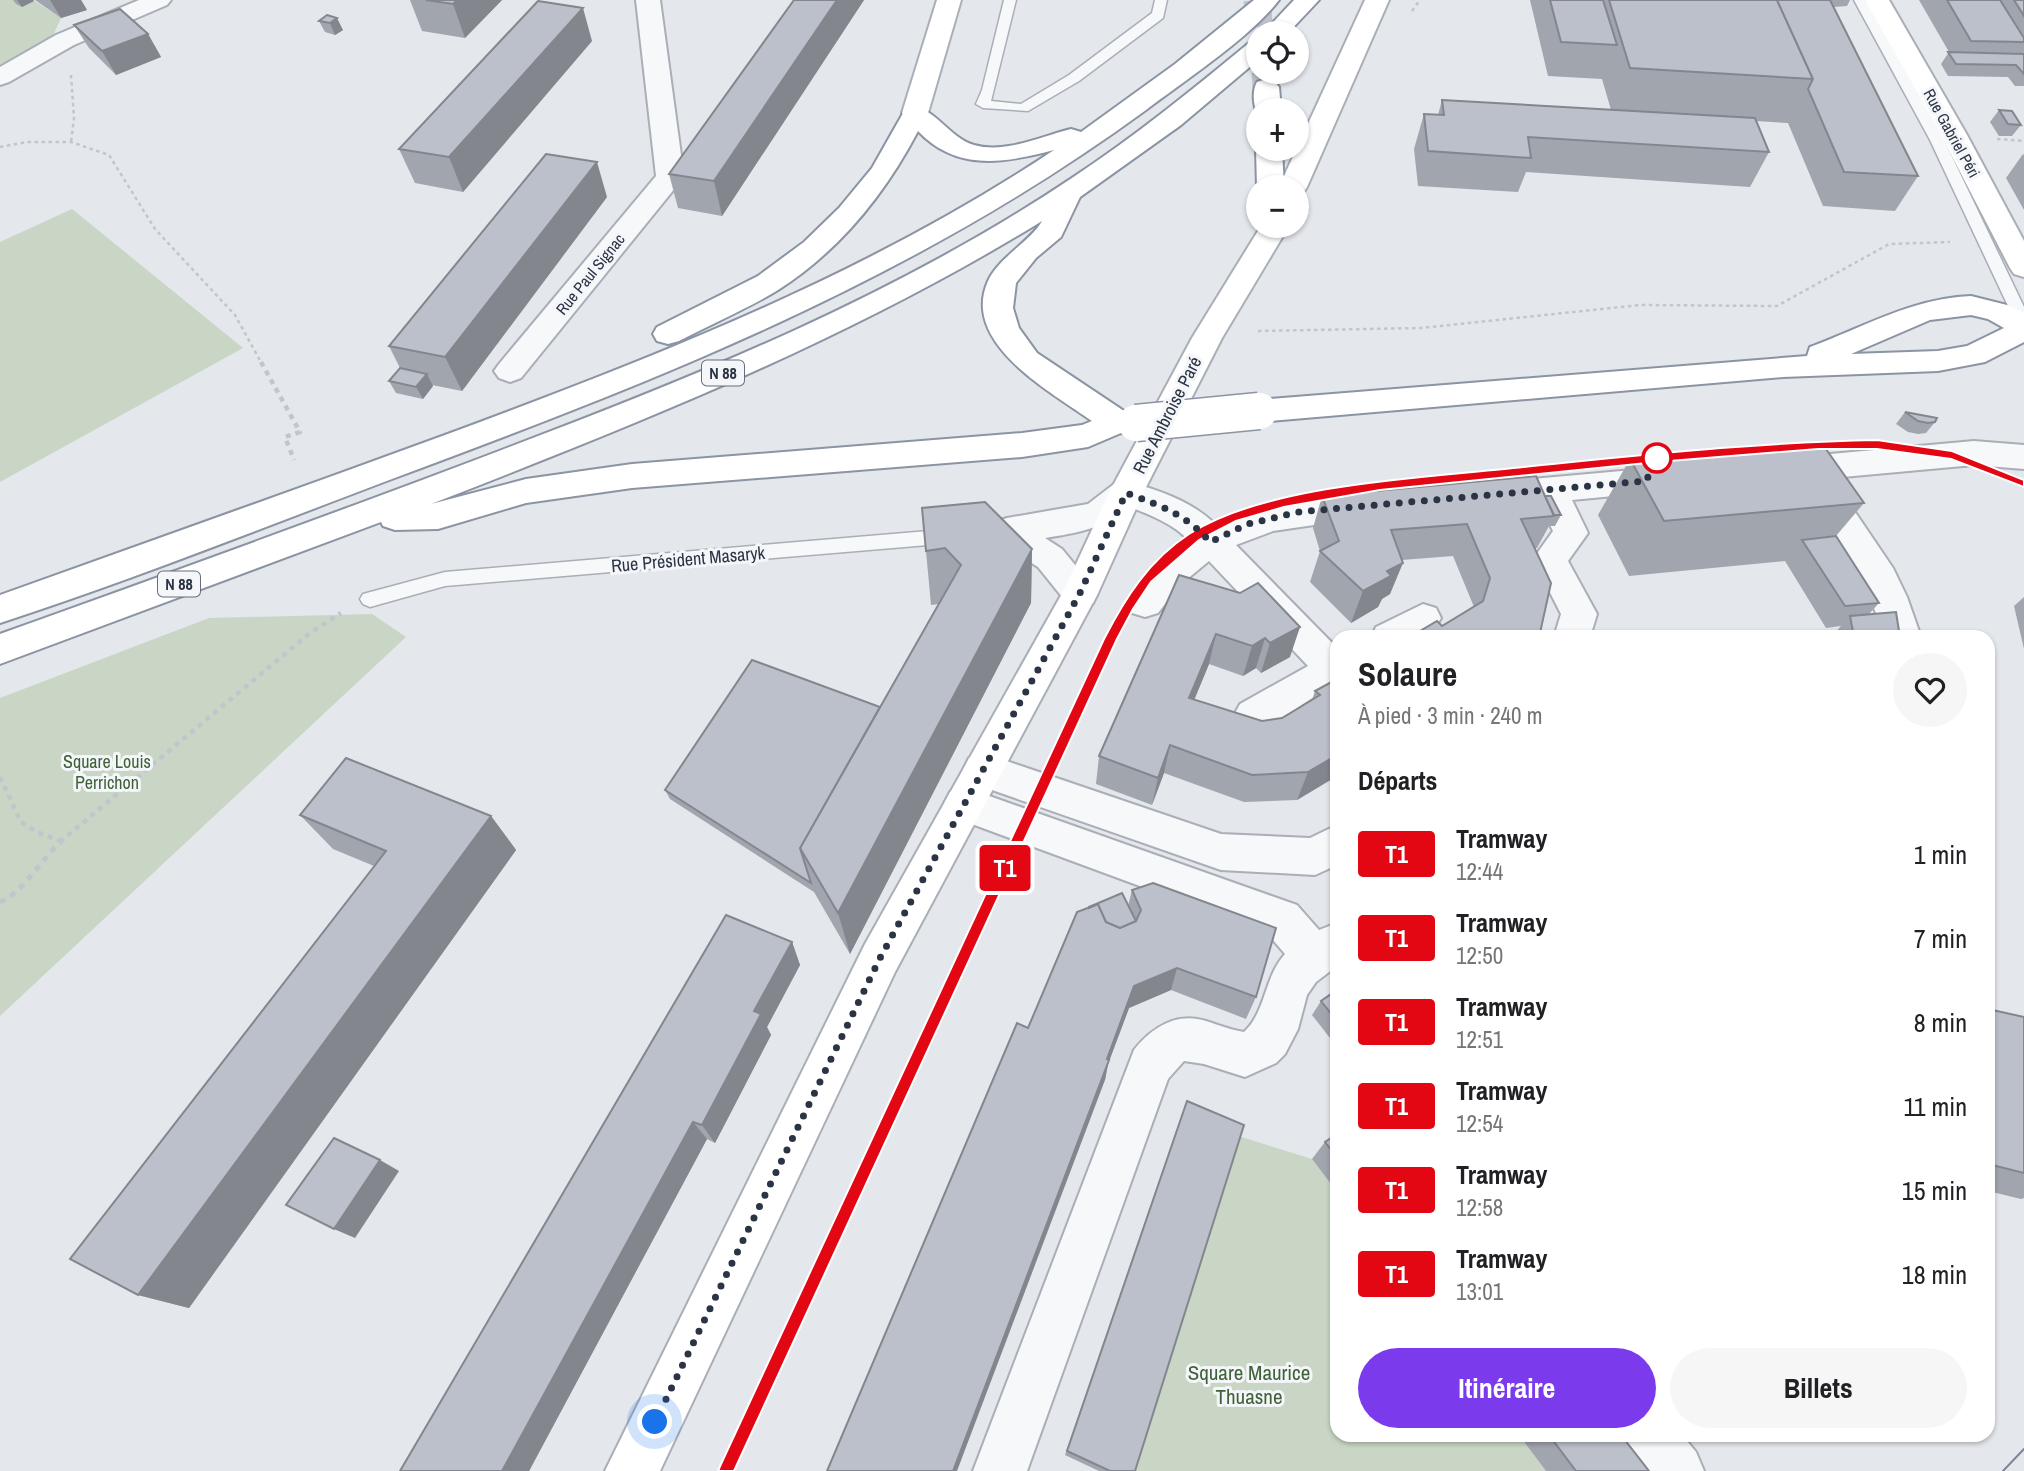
<!DOCTYPE html>
<html lang="fr">
<head>
<meta charset="utf-8">
<style>
  :root { --surface:#fff; --page:#f6f6f6; --text:#202124; --muted:#757577; --accent:#7c3aed }
  body { margin:0; font-family:"Archivo Narrow",sans-serif; background:var(--page); color:var(--text); height:100vh; display:flex; flex-direction:column; font-size:26px; white-space:nowrap }
  * { box-sizing:border-box; margin:0 }
  p { font-size:23px; color:var(--muted) }
  .icon { flex:none; width:38px; height:38px; fill:none; stroke:currentColor; stroke-width:2; stroke-linecap:round; stroke-linejoin:round }
  .map { position:relative; flex:1; overflow:hidden }
  .panel { position:absolute; left:1330px; top:630px; width:665px; height:812px; display:flex; flex-direction:column; background:var(--surface); border-radius:21px; box-shadow:0 2px 5px #0004 }
  .panel>* { flex:none }
  .badge { padding:0 14px; border-radius:5px; font-size:24px; line-height:46px }
  .fabs { position:absolute; left:1246px; top:21px; display:grid; gap:14px }
  .fabs a { display:grid; place-items:center; width:63px; height:63px; border-radius:50%; background:var(--surface); box-shadow:0 2px 5px #0004; font-size:35px }
  .you { position:absolute; width:35px; height:35px; margin:-18px; border:5px solid #fff; border-radius:50%; background:#1a73e8; box-shadow:0 0 0 10px #1a73e833 }
  .map>.badge { position:absolute; translate:-50% -50%; box-shadow:0 0 0 4px #fff }
  h2 { padding:0 28px; font-size:26px; line-height:63px }
  .round { display:grid; place-items:center; flex:none; width:74px; height:74px; border-radius:37px; background:var(--page) }
  .overview { display:flex; align-items:center; justify-content:space-between; height:119px; padding:0 28px }
  h1 { font-size:33px; font-weight:700; line-height:52px }
  .primary-button { display:flex; gap:14px; margin-top:auto; padding:14px 28px }
  .primary-button a { flex:1; height:80px; border-radius:42px; background:var(--accent); color:#fff; font-size:28px; font-weight:700; line-height:80px; text-align:center }
  .primary-button a+a { background:var(--page); color:var(--text) }
  ul { padding:0; list-style:none }
  li { display:flex; align-items:center; gap:21px; height:84px; padding:0 28px }
  li div { flex:1 }
  li b { display:block; font-size:26px }
  li em { font-style:normal }
  li .badge { min-width:77px; font-weight:700; text-align:center }
  .map>svg:first-child { display:block }
  .green { fill:#c9d6c5 }
  .lines { fill:none; stroke-linecap:round; stroke-linejoin:round }
  .highway-tunnel { stroke:#bfc3cb; stroke-width:27; stroke-dasharray:27 13; stroke-linecap:butt }
  .lane-casing { stroke:#a9aeb7; stroke-width:3 }
  .street-casing { stroke:#a9aeb7; stroke-width:4 }
  .secondary-casing { stroke:#a9aeb7; stroke-width:4 }
  .highway-casing { stroke:#8b94a3; stroke-width:4 }
  .path-far2 { stroke:#c2c5cb; stroke-width:2.5; stroke-dasharray:3.5 3.5; stroke-linecap:butt }
  .path-far1 { stroke:#c2c5cb; stroke-width:4.5; stroke-dasharray:5 5; stroke-linecap:butt }
  .path { stroke:#c2c5cb; stroke-width:5; stroke-dasharray:6 6; stroke-linecap:butt }
  .lane { fill:#f7f8fa; fill-rule:evenodd }
  .street { fill:#f7f8fa; fill-rule:evenodd }
  .secondary { fill:#fff; fill-rule:evenodd }
  .highway { fill:#fff; fill-rule:evenodd }
  .tram { stroke:#7d8696; stroke-width:2 }
  .highway-bridge-casing { stroke:#8b94a3; stroke-width:39; stroke-linecap:butt }
  .highway-bridge { stroke:#fff; stroke-width:36 }
  .wall { fill:#a1a5ae }
  .shaded-wall { fill:#83868d }
  .building { fill:#bbc0ca; stroke:#83868d; stroke-width:2 }
  .line { fill:#e30613; stroke:#fff; stroke-width:2 }
  .walk { stroke:#2b3445; stroke-width:7; stroke-dasharray:0 12.6 }
  .stop-dot { fill:#fff; stroke:#e30613; stroke-width:3.5 }
  .labels { text-anchor:middle; dominant-baseline:central; stroke-width:6; stroke-linejoin:round; paint-order:stroke }
  .far-street-label { font-size:16px; fill:#2b3445; stroke:#f4f6f9 }
  .shield { fill:#f4f6f9; stroke:#676e7b; stroke-width:2 }
  .shield-label { font-size:16px; font-weight:bold; fill:#2b3445 }
  .street-label { font-size:18px; fill:#2b3445; stroke:#f4f6f9 }
  .park-label { font-size:18px; fill:#3f6138; stroke:#f4f6f9 }
  .near-park-label { font-size:21px; fill:#3f6138; stroke:#f4f6f9 }
</style>
</head>
<body>
<div class="map">
<svg width="2024" height="1471" viewBox="0 0 2024 1471">
  <rect width="100%" height="100%" fill="#e4e7ec"/>
  <g class="green">
    <polygon points="0,0 33,0 61,18 50,42 0,69"/>
    <polygon points="72,209 243,348 0,482 0,242"/>
    <polygon points="372,614 406,637 0,1016 0,698 209,618"/>
    <polygon points="1235,1135 1312,1159 1337,1192 1337,1435 1519,1435 1546,1471 1130,1471"/>
  </g>
  <g class="lines">
    <g class="highway-tunnel">
      <polyline points="1257,0 1260,33"/>
      <polyline points="1265,72 1266,87"/>
    </g>
    <g class="lane-casing">
      <g id="lane">
        <polygon points="1004,0 1016,0 991,101 1021,104 1069,75 1152,13 1155,0 1167,0 1163,18 1079,81 1028,111 983,108 976,104 982,90"/>
        <polygon points="1854,0 1866,0 1944,140 2024,307 2024,328 2016,323 1930,140"/>
        <polygon points="952,529 959,531 961,536 959,541 952,543 445,586 370,607 363,604 360,599 363,594 445,572"/>
      </g>
    </g>
    <g class="street-casing">
      <g id="street">
        <polygon points="139,0 171,0 167,5 74,45 9,82 0,85 0,67 56,35"/>
        <polygon points="636,0 660,0 684,177 521,378 510,382 499,378 494,371 499,364 656,176"/>
        <polygon points="1974,441 2024,445 2024,469 1974,465 1832,478 1893,568 1907,597 1921,637 1885,637 1863,579 1806,487 1810,480 1786,482 1774,478 1769,470 1774,462 1786,458"/>
        <polygon points="1666,467 1678,470 1683,479 1678,488 1666,491 1572,500 1588,533 1568,561 1597,614 1590,637 1554,637 1561,614 1533,559 1553,531 1539,503 1489,507 1477,504 1472,495 1477,486 1489,483"/>
        <path d="M 1126,481 C 1158,490 1192,501 1216,525 C 1254,509 1343,485 1382,497 L 1387,506 L 1382,515 L 1273,531 L 1236,545 L 1337,648 L 1337,687 C 1304,694 1275,738 1240,726 L 1234,715 L 1240,704 L 1308,666 L 1209,561 L 1180,585 L 1158,613 L 1145,617 L 1132,613 L 1127,603 C 1140,578 1164,555 1188,540 C 1174,524 1150,515 1130,507 C 1104,528 1078,533 1045,538 L 1062,549 L 1098,593 L 1093,603 L 1080,607 L 1067,603 L 1038,567 L 995,540 L 990,531 L 995,522 L 1007,518 L 1088,504 L 1114,484 Z"/>
        <path d="M 1423,604 L 1436,608 L 1441,618 C 1427,644 1396,637 1371,637 L 1376,627 Z"/>
        <polygon points="983,753 1221,834 1310,838 1337,825 1337,865 1315,875 1221,870 969,782 963,770 969,758"/>
        <path d="M 964,787 L 1297,905 L 1319,930 L 1337,923 L 1337,966 L 1316,982 L 1307,995 L 1298,1029 L 1285,1054 L 1276,1063 L 1245,1077 L 1204,1064 L 1184,1061 L 1168,1079 L 1027,1471 L 973,1471 L 1134,1050 C 1152,1027 1177,1012 1206,1021 C 1219,1025 1231,1030 1244,1032 C 1266,1012 1264,977 1285,954 L 1267,933 L 950,816 L 944,804 L 950,792 Z"/>
        <polygon points="1622,1435 1682,1435 1696,1452 1704,1471 1643,1471 1629,1454"/>
      </g>
    </g>
    <g class="secondary-casing">
      <g id="secondary">
        <polygon points="937,0 961,0 928,113 924,118 915,121 906,118 902,113"/>
        <polygon points="1365,0 1389,0 1307,187 1303,193 1297,194 1297,187 1279,187"/>
        <polygon points="1865,0 1889,0 1967,135 2024,241 2024,277 2014,274 2010,268 1941,135"/>
        <polygon points="1261,226 1289,226 1222,338 1143,493 1098,593 895,972 660,1471 605,1471 865,944 1064,590 1109,493 1192,338"/>
      </g>
    </g>
    <g class="highway-casing">
      <g id="highway">
        <path d="M 1254,0 L 1279,0 C 1251,37 1184,81 1146,110 C 912,281 661,379 392,479 C 262,528 132,580 0,623 L 0,595 C 149,542 297,489 445,435 C 655,357 867,275 1054,150 C 1005,163 957,172 918,131 C 885,194 839,251 778,290 C 747,309 711,324 679,341 L 668,344 L 657,341 L 653,334 L 657,327 L 758,276 L 804,242 L 839,208 L 872,168 L 906,108 C 931,101 948,138 974,145 C 1005,154 1042,136 1071,129 L 1081,132 L 1175,64 Z"/>
        <polygon points="1294,0 1319,0 1288,33 1263,33"/>
        <path d="M 1258,41 L 1258,60 L 1181,125 L 1080,197 L 1061,237 L 1036,258 L 1016,283 L 1013,308 L 1019,328 L 1037,353 L 1124,411 L 1147,415 L 1152,423 L 1147,431 L 1136,434 L 1121,433 L 1088,447 L 1022,457 L 632,488 L 526,503 L 438,529 L 395,530 L 383,526 L 381,522 L 0,664 L 0,634 C 167,574 333,514 499,451 C 695,377 896,296 1072,178 C 1134,137 1192,90 1249,43 ZM 1042,221 C 1033,239 999,257 988,281 C 960,343 1051,392 1092,421 L 1082,425 L 1022,433 L 632,464 L 526,479 L 431,504 C 640,423 850,339 1042,221 Z"/>
        <path d="M 1266,79 L 1275,82 L 1279,87 L 1281,110 L 1258,110 L 1258,115 C 1253,106 1252,90 1257,82 Z"/>
        <polygon points="1258,145 1258,149 1282,149 1284,187 1257,187 1256,149"/>
        <polygon points="1259,226 1287,226 1283,234 1273,237 1263,234"/>
        <path d="M 1971,296 L 2007,305 L 2024,313 L 2024,342 L 1985,362 L 1938,371 L 1783,377 L 1259,422 L 1248,419 L 1243,411 L 1248,403 L 1259,400 L 1807,356 L 1810,347 C 1864,327 1913,298 1971,296 ZM 1971,315 L 1988,319 L 2004,328 L 1967,346 L 1938,351 L 1851,354 L 1930,320 Z"/>
      </g>
    </g>
    <g class="path-far2">
      <polyline points="1412,11 1420,0"/>
      <polyline points="71,75 74,118 71,142"/>
      <polyline points="1997,139 2024,141"/>
      <polyline points="0,147 27,142 71,142 109,155 155,229 235,315 262,364"/>
      <polyline points="1258,331 1421,328 1640,305 1777,306 1889,244 1950,242"/>
    </g>
    <g class="path-far1">
      <polyline points="261,362 300,432 285,437 294,460"/>
      <polyline points="0,777 21,822 37,832 61,841"/>
      <polyline points="60,842 310,633 341,613"/>
    </g>
    <path class="path" d="M 0,902 C 23,893 42,858 62,841"/>
    <use href="#lane" class="lane"/>
    <use href="#street" class="street"/>
    <use href="#secondary" class="secondary"/>
    <use href="#highway" class="highway"/>
    <g class="tram">
      <path d="M 1804,447 C 1882,442 1952,453 2024,483"/>
      <path d="M 728,1471 L 1110,639 C 1128,605 1149,570 1180,547 C 1263,485 1380,488 1478,478 C 1534,472 1591,465 1647,459"/>
      <polyline points="2003,1471 2024,1449"/>
    </g>
    <g class="highway-bridge-casing">
      <polyline id="highway-bridge" points="1136,423 1259,411"/>
    </g>
    <use href="#highway-bridge" class="highway-bridge"/>
  </g>
  <g class="wall">
    <polygon points="13,0 33,0 34,1 22,7 16,4"/>
    <polygon points="35,0 81,0 87,10 61,18"/>
    <polygon points="410,0 502,0 465,38 422,31"/>
    <polygon points="794,0 864,0 722,216 678,208 669,174"/>
    <polygon points="1530,0 1850,0 1847,6 1834,7 1918,176 1895,211 1823,206 1788,123 1756,121 1769,152 1750,187 1526,172 1518,192 1418,186 1414,149 1424,114 1438,115 1442,100 1611,110 1602,79 1548,76"/>
    <polygon points="1919,0 2024,0 2024,86 2015,86 2008,77 1948,76 1941,64 1949,52"/>
    <polygon points="327,15 343,30 335,35 325,32 319,21"/>
    <polygon points="74,25 148,34 161,57 116,75 89,48"/>
    <polygon points="592,41 463,192 415,183 399,149"/>
    <polygon points="1999,110 2021,125 2012,136 1999,136 1990,122"/>
    <polygon points="2023,154 2024,155 2024,210 2006,178"/>
    <polygon points="607,197 462,391 432,385 433,386 423,399 396,393 389,381 400,368 389,346"/>
    <polygon points="1905,412 1935,422 1926,433 1918,434 1908,432 1896,424"/>
    <polygon points="1630,459 1864,503 1836,536 1879,603 1869,614 1900,637 1831,637 1841,626 1826,628 1785,561 1629,576 1598,515"/>
    <polygon points="1322,496 1545,496 1561,515 1555,526 1549,526 1537,548 1535,548 1540,633 1538,637 1410,637 1442,626 1474,607 1453,556 1402,560 1390,594 1382,599 1378,607 1351,623 1310,582 1320,551 1313,528"/>
    <polygon points="922,508 1032,549 1031,603 850,954 814,892 670,799 665,790 880,707 939,604 931,605"/>
    <polygon points="1240,593 1290,657 1261,673 1256,668 1243,676 1209,664 1194,700 1262,721 1282,718 1312,700 1315,691 1337,679 1337,776 1297,800 1244,802 1164,773 1152,805 1096,784 1099,756"/>
    <polygon points="2024,597 2024,649 2014,606"/>
    <polygon points="300,815 491,816 516,850 189,1308 138,1295 374,866 333,849"/>
    <polygon points="1132,890 1256,997 1246,1019 1171,990 1129,1008 1108,1064 1105,1080 1028,1028 1128,906"/>
    <polygon points="792,942 800,965 767,1027 771,1035 715,1143 707,1139 529,1471 400,1471"/>
    <polygon points="1337,990 1337,1047 1312,1015 1321,1001"/>
    <polygon points="1988,1009 2024,1017 2024,1198 2021,1199 1988,1191"/>
    <polygon points="1187,1101 1135,1471 1099,1471 1065,1455 1180,1120"/>
    <polygon points="1337,1134 1337,1192 1312,1159 1325,1142"/>
    <polygon points="1519,1435 1621,1435 1649,1471 1546,1471"/>
  </g>
  <g class="shaded-wall">
    <polygon points="17,0 33,0 34,1 22,7"/>
    <polygon points="50,0 81,0 87,10 61,18"/>
    <polygon points="457,0 502,0 465,38 453,4"/>
    <polygon points="837,0 864,0 722,216 714,181"/>
    <polygon points="583,8 592,41 463,192 449,157"/>
    <polygon points="337,18 343,30 335,35 330,23"/>
    <polygon points="148,34 161,57 116,75 102,51"/>
    <polygon points="597,162 607,197 462,391 445,357"/>
    <polygon points="427,374 433,386 423,399 416,387"/>
    <polygon points="1032,549 1031,603 850,954 838,913"/>
    <polygon points="1403,563 1390,594 1382,599 1378,607 1351,623 1363,591 1387,571"/>
    <polygon points="1300,627 1290,657 1261,673 1270,643"/>
    <polygon points="1216,634 1209,664 1183,727 1189,698"/>
    <polygon points="1265,638 1256,668 1243,676 1252,646"/>
    <polygon points="1170,745 1164,773 1152,805 1158,778"/>
    <polygon points="1337,755 1337,776 1297,800 1308,772"/>
    <polygon points="491,816 516,850 189,1308 138,1295"/>
    <polygon points="792,942 800,965 767,1027 771,1035 715,1143 702,1125 754,1011"/>
    <polygon points="1177,968 1171,990 1129,1008 1108,1064 1105,1080 957,1471 953,1471 1134,986"/>
    <polygon points="693,1122 707,1139 529,1471 502,1471"/>
    <polygon points="380,1160 399,1171 355,1238 334,1229"/>
  </g>
  <g class="building">
    <polygon points="426,0 457,0 453,4"/>
    <polygon points="794,0 837,0 714,181 669,174"/>
    <polygon points="1550,0 1603,0 1617,45 1561,42"/>
    <polygon points="1609,0 1777,0 1813,79 1630,68"/>
    <polygon points="1777,0 1830,0 1918,176 1844,172 1808,89 1813,79"/>
    <polygon points="1947,0 2000,0 2024,38 2024,42 1971,41"/>
    <polygon points="2014,0 2024,0 2024,16"/>
    <polygon points="538,1 583,8 449,157 399,149"/>
    <polygon points="120,9 148,34 102,51 74,25"/>
    <polygon points="327,15 337,18 330,23 319,21"/>
    <polygon points="1948,52 2024,54 2024,74 2016,65 1956,64"/>
    <polygon points="1442,100 1755,118 1769,152 1528,137 1531,158 1428,151 1424,114 1444,115"/>
    <polygon points="1999,110 2012,111 2021,125 2008,124"/>
    <polygon points="546,154 597,162 445,357 389,346"/>
    <polygon points="400,368 427,374 416,387 389,381"/>
    <polygon points="1905,412 1937,418 1935,422 1928,423 1918,421"/>
    <polygon points="1821,442 1864,503 1664,521 1630,459"/>
    <polygon points="1536,476 1554,516 1521,519 1551,583 1540,633 1534,637 1410,637 1437,621 1442,626 1483,601 1490,578 1467,524 1391,530 1403,563 1387,571 1391,576 1363,591 1320,551 1339,541 1322,496"/>
    <polygon points="1545,496 1551,496 1561,515 1554,515"/>
    <polygon points="985,502 1032,549 838,913 800,848 961,565 945,548 926,551 922,508"/>
    <polygon points="1836,536 1879,603 1845,606 1802,540"/>
    <polygon points="1179,575 1240,593 1258,583 1300,627 1270,643 1265,638 1252,646 1216,634 1189,698 1262,721 1282,718 1320,695 1315,691 1337,679 1337,755 1308,772 1252,775 1170,745 1158,778 1099,756"/>
    <polygon points="1896,612 1900,637 1854,637 1850,616"/>
    <polygon points="752,660 880,707 800,848 811,883 665,790"/>
    <polygon points="346,758 491,816 138,1295 70,1259 386,851 300,815"/>
    <polygon points="1153,883 1276,928 1256,997 1177,968 1134,986 1107,1059 1109,1060 953,1471 827,1471 1017,1023 1028,1028 1077,912 1098,904 1106,922 1120,928 1136,921 1141,910 1132,890"/>
    <polygon points="1122,893 1136,921 1120,928 1106,922 1098,904 1089,908 1089,907"/>
    <polygon points="726,915 792,942 754,1011 761,1014 702,1125 693,1122 502,1471 400,1471"/>
    <polygon points="1337,990 1337,1021 1321,1001"/>
    <polygon points="1988,1009 2024,1017 2024,1173 1988,1164"/>
    <polygon points="1187,1101 1244,1125 1135,1471 1110,1471 1067,1451"/>
    <polygon points="1337,1134 1337,1157 1325,1142"/>
    <polygon points="334,1138 380,1160 334,1229 286,1205"/>
    <polygon points="1549,1435 1621,1435 1649,1471 1576,1471"/>
  </g>
  <path class="line" d="M 1877,440 L 1952,451 L 2024,480 L 2024,487 L 1951,459 L 1877,449 L 1818,449 L 1657,462 L 1380,490 L 1284,507 L 1236,521 L 1199,540 L 1151,582 L 1133,609 L 1117,639 L 734,1471 L 718,1471 L 721,1464 L 1104,639 C 1125,598 1149,560 1189,534 C 1267,484 1421,478 1513,468 C 1634,456 1755,442 1877,440 Z"/>
  <g class="lines">
    <path class="walk" d="M 655,1422 L 880,958 L 1080,593 L 1126,493 C 1160,505 1187,515 1210,542 L 1248,524 L 1298,512 L 1646,481 L 1657,458"/>
  </g>
  <circle class="stop-dot" cx="1657" cy="458" r="14"/>
  <g class="labels">
    <g class="far-street-label">
      <text transform="translate(1952 133) rotate(61)">Rue Gabriel Péri</text>
      <text transform="translate(590 274) rotate(-51)">Rue Paul Signac</text>
    </g>
    <g class="shield">
      <rect x="702" y="360.5" width="42" height="25" rx="5"/>
      <rect x="158" y="571.5" width="42" height="25" rx="5"/>
    </g>
    <g class="shield-label">
      <text x="723" y="373">N 88</text>
      <text x="179" y="584">N 88</text>
    </g>
    <g class="street-label">
      <text transform="translate(1167 415) rotate(-63)">Rue Ambroise Paré</text>
      <text transform="translate(688 559) rotate(-5)">Rue Président Masaryk</text>
    </g>
    <g class="park-label">
      <text x="107" y="761">Square Louis<tspan x="107" dy="21">Perrichon</tspan></text>
    </g>
    <g class="near-park-label">
      <text x="1249" y="1372">Square Maurice<tspan x="1249" dy="24">Thuasne</tspan></text>
    </g>
  </g>
</svg>
<div class="fabs">
<a><svg class="icon" aria-label="locate" viewBox="0 0 24 24"><circle cx="12" cy="12" r="6"/><path d="M12 2v4M12 18v4M2 12h4M18 12h4"/></svg></a>
<a>+</a>
<a>−</a>
</div>
<div class="you" style="left:655px;top:1422px"></div>
<b class="badge" style="left:1005px;top:868px;background:#e30613;color:#fff">T1</b>
<section class="panel">
<div class="overview"><div><h1>Solaure</h1><p>À pied · 3 min · 240 m</p></div><a class="round"><svg class="icon" aria-label="heart" viewBox="0 0 24 24"><path d="M12 20l-8-8c-3-5 5-10 8-4 3-6 11-1 8 4z"/></svg></a></div>
<h2>Départs</h2>
<ul>
<li><span class="badge" style="background:#e30613;color:#fff">T1</span><div><b>Tramway</b><p>12:44</p></div><em>1 min</em></li>
<li><span class="badge" style="background:#e30613;color:#fff">T1</span><div><b>Tramway</b><p>12:50</p></div><em>7 min</em></li>
<li><span class="badge" style="background:#e30613;color:#fff">T1</span><div><b>Tramway</b><p>12:51</p></div><em>8 min</em></li>
<li><span class="badge" style="background:#e30613;color:#fff">T1</span><div><b>Tramway</b><p>12:54</p></div><em>11 min</em></li>
<li><span class="badge" style="background:#e30613;color:#fff">T1</span><div><b>Tramway</b><p>12:58</p></div><em>15 min</em></li>
<li><span class="badge" style="background:#e30613;color:#fff">T1</span><div><b>Tramway</b><p>13:01</p></div><em>18 min</em></li>
</ul>
<div class="primary-button"><a>Itinéraire</a><a>Billets</a></div>
</section>
</div>
</body>
</html>
